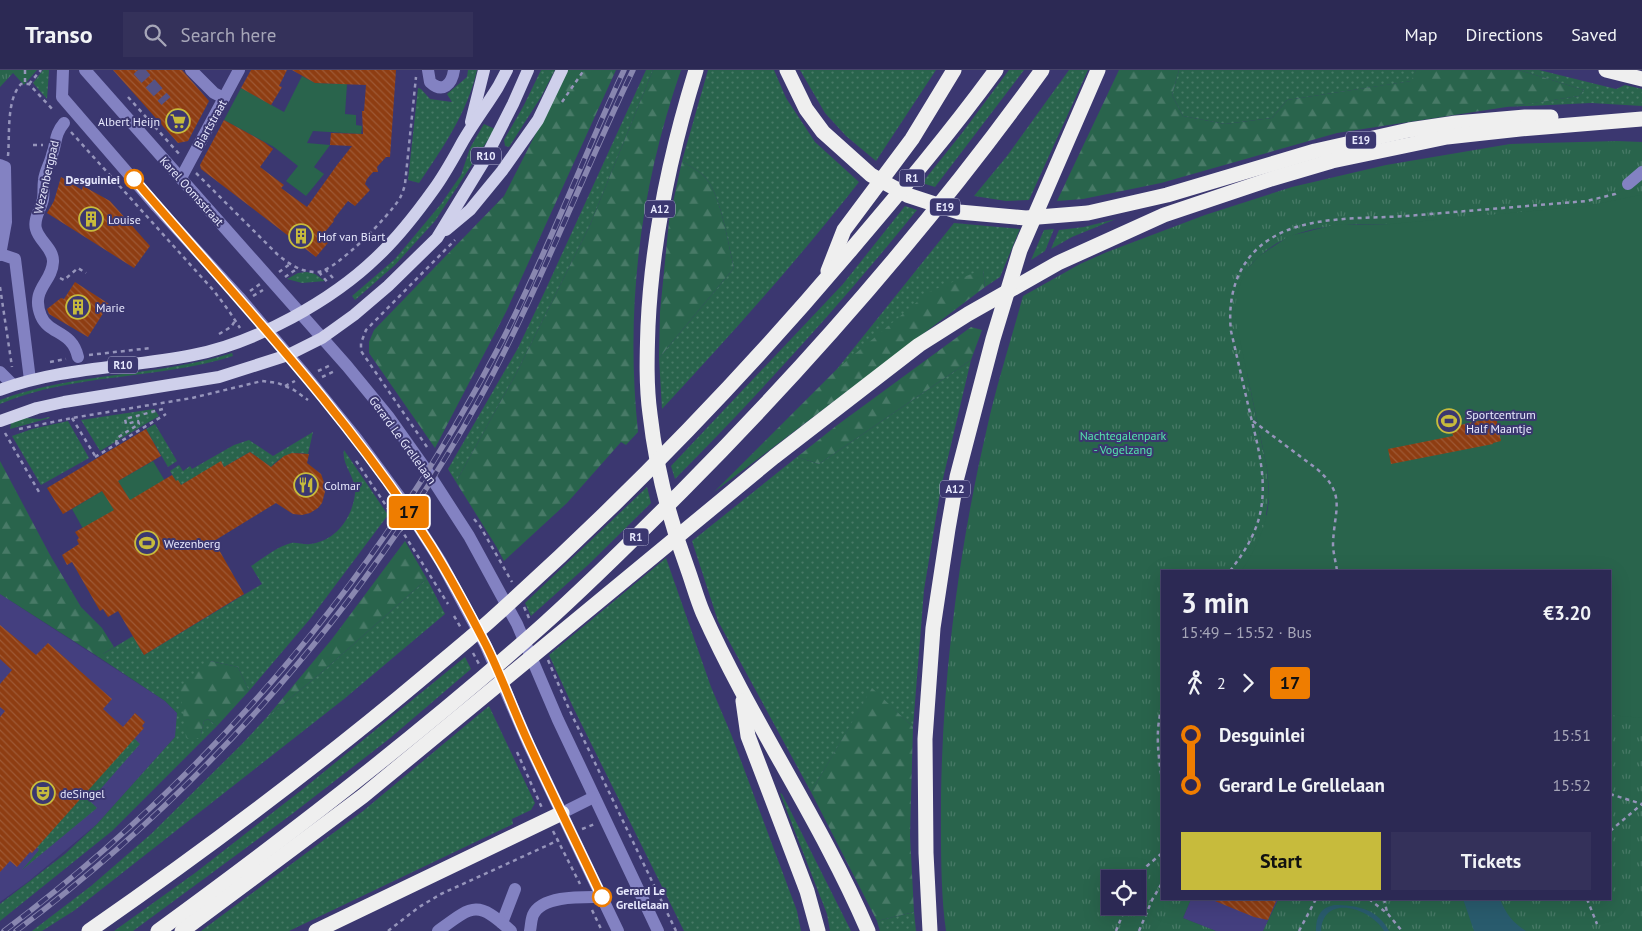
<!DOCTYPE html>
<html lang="en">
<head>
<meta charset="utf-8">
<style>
  :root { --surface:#2c2954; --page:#34315a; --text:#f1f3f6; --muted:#a6a6b8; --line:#48456b; --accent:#c7bb3c }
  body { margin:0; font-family:"PT Sans",sans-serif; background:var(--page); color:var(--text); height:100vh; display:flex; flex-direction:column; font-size:19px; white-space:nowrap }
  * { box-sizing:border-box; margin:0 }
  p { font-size:16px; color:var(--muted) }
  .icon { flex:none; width:28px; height:28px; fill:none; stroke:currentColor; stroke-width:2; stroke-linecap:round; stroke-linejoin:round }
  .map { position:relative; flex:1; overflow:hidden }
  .panel { position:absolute; left:1161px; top:500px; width:450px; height:330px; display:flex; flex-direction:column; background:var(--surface); border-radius:0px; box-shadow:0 5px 20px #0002,0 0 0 1px var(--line) }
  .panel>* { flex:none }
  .badge { padding:0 10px; border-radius:4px; font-size:18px; line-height:32px }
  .controls { position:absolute; left:1101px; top:800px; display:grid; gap:10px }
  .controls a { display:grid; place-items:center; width:45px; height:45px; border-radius:0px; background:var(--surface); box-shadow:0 5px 20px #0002,0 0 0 1px var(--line); font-size:25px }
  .map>.badge { position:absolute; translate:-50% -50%; box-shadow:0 0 0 2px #fff }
  .legs { display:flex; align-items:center; gap:8px; height:55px; padding:0 20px; font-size:16px }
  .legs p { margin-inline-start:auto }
  .summary { display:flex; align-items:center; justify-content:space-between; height:85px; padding:0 20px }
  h1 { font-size:28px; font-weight:600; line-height:38px }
  .cta { display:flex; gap:10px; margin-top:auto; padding:10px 20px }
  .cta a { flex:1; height:58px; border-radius:0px; background:var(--accent); color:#111; font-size:20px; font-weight:600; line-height:58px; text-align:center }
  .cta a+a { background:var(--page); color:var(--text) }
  ul { padding:0 20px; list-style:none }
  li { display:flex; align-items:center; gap:18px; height:50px; font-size:19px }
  li i { display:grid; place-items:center; width:8px; height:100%; margin:0 6px; background:currentColor }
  li i::after { content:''; width:12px; height:12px; margin:-6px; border:4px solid; border-radius:50%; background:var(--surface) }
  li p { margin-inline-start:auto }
  li:first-child i { background:linear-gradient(#0000 50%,currentColor 0) }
  li:last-child i { background:linear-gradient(currentColor 50%,#0000 0) }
  header { display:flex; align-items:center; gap:30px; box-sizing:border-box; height:70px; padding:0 25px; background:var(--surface); border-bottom:1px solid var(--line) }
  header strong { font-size:24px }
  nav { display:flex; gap:28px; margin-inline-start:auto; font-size:18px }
  .search { width:350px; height:45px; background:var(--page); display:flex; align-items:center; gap:12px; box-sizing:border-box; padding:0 18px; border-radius:0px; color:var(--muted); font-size:19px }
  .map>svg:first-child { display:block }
  .built { fill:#443f7f }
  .grass { fill:url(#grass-dots) }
  .forest { fill:url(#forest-firs) }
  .park { fill:url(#park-tufts); fill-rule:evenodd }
  .garden { fill:#29644c }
  .water { fill:#295b6d }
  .building { fill:url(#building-back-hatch) }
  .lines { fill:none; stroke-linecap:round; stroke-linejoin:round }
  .minor-tunnel { stroke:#555285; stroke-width:12; stroke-dasharray:12 6; stroke-linecap:butt }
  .path { stroke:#9695bb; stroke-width:2.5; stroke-dasharray:4 4; stroke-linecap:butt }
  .minor { stroke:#8382c2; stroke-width:12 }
  .major { stroke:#cfd0eb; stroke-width:12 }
  .highway { stroke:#efefef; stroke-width:15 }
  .rail-casing { stroke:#8987b0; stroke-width:5.5 }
  .rail { stroke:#3b3770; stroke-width:4; stroke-dasharray:11; stroke-linecap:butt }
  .line-1-casing { stroke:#fff; stroke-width:11 }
  .line-1 { stroke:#ef7d00; stroke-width:8 }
  .stop-1-dot { fill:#fff; stroke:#ef7d00; stroke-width:2.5 }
  .labels { text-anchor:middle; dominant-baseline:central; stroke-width:4; stroke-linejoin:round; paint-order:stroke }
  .shield { fill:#3b3770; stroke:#b3b3d3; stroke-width:1 }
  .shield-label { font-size:11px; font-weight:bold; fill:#e7e8fd }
  .poi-label { font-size:12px; fill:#e7e8fd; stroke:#3b3770; text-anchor:start }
  .street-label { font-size:12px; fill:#e7e8fd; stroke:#3b3770 }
  .stop-label { font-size:12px; font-weight:bold; fill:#e7e8fd; stroke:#3b3770; text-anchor:end }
  .park-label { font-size:12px; fill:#54e3ac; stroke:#3b3770 }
</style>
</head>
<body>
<header>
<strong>Transo</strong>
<div class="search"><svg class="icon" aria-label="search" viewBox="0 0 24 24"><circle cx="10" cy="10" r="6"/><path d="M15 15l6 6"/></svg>Search here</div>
<nav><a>Map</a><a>Directions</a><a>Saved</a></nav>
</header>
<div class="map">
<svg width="1642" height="861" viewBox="0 0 1642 861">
  <defs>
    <pattern id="grass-dots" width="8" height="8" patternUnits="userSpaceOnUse" patternTransform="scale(1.25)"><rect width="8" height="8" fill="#29644c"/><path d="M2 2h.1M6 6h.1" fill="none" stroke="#487a67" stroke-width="1.8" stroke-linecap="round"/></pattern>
    <pattern id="forest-firs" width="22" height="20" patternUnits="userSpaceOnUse" patternTransform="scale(1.25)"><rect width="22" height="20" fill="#29644c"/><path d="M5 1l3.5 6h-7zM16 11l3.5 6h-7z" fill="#487a67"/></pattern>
    <pattern id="park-tufts" width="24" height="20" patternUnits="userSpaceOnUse" patternTransform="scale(1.25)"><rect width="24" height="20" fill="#29644c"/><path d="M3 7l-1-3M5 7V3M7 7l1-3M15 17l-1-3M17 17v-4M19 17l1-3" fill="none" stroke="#487a67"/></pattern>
    <pattern id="building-back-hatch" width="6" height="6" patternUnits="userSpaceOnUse" patternTransform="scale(1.25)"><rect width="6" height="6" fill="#8e3d12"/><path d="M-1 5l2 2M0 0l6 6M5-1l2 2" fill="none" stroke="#9e5935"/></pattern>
  </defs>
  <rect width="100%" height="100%" fill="#3b3770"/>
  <g class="built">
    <polygon points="0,524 165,631 177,643 177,654 175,667 97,754 29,811 0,832"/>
    <polygon points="1191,829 1275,829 1278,830 1263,861 1216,861 1183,848"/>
  </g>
  <g class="grass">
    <polygon points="43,0 49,0 47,29 33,13"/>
    <path d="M 468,0 L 477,0 C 468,41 443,78 419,113 L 408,110 L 418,18 L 421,19 L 430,29 L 452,32 L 447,24 L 467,7 Z"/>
    <polygon points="541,0 555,0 541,27 509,77 505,76 504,70 524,35"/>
    <polygon points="646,0 653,0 590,155 517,302 456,412 448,399 518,278 545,221"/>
    <path d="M 708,0 L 774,0 L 786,28 L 815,72 L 859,112 C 797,191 730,266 662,339 L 659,288 L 734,198 C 728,174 721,123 704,106 C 698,100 689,96 682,91 Z"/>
    <polygon points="800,0 936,0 876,91 846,66 825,43"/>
    <polygon points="1009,0 1024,0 935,117 922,113 962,63"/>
    <polygon points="1069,0 1088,0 1029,130 1006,131 974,126 1007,86"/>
    <polygon points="1179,0 1416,0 1412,11 1287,30 1272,48 1225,54 1183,46 1172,25"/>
    <polygon points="1519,0 1539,0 1616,19 1625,15 1642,19 1642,36 1591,33 1506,37 1579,26 1584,20"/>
    <polygon points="484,54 495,59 435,151 395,195 355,230 352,226 395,189 441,134 461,105 470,78"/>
    <path d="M 905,136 L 917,140 C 841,234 760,323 675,409 L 671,396 L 843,214 Z"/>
    <polygon points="1116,149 1072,167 1051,179 1059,160 1084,157"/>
    <polygon points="954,153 1020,159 1000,207 985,217 983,200 837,299"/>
    <polygon points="1054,159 1045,181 1031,190 1044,160"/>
    <polygon points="307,202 315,204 325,211 302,213 287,209 298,203"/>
    <path d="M 232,283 L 233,286 C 157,310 74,303 0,334 L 0,330 C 75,302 156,307 232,283 Z"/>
    <polygon points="971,290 941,417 924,520 913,657 872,619 811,722 718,551 692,471 797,387 819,394"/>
    <polygon points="154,339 159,346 100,381 81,350"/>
    <polygon points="49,347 50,348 10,359 11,353 24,348 41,349"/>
    <polygon points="68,351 89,388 41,415 12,366 32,359"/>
    <polygon points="155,354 177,391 168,397 146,359"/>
    <path d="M 313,362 L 308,384 C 292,381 282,385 271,397 L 250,382 L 224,397 L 221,392 L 181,415 L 176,411 L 170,401 L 179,395 L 183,401 L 190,396 L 192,399 L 234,375 L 249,370 L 273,386 Z"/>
    <path d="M 344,380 L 388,445 L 310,549 L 249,621 L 238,597 L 210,591 L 200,668 L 204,651 L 208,649 L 217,656 L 112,761 L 0,851 L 0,834 L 65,784 L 97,754 L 175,667 L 177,643 L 165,631 L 94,584 L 103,584 L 133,566 L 144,585 L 262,514 L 251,496 C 264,488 276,477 291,473 C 297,472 304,475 310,474 C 336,471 352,448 355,424 C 357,408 341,395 344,380 Z"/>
    <polygon points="647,417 651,433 588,495 531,546 525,533"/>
    <polygon points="666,488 711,617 731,664 797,841 801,861 684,861 573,637 549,585"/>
    <polygon points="427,509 445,544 344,629 75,840 42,861 32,861 91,816 151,764 242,674 267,647 321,603"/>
    <polygon points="465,587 471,599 389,669 292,744 133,861 114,861 195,803 303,719"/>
    <polygon points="489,636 535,733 531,740 512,749 513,754 289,861 201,861 363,741"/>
    <polygon points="134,668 140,674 90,731 97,738 22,800 39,780 37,777"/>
    <polygon points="780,723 782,724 851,861 830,861 827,844"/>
    <polygon points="914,842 916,861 880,861 877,851"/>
  </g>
  <g class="forest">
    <polygon points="568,0 616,0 506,242 435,378 369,283 369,272 374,260 504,126"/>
    <path d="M 653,0 L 681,0 C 640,118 625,238 638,362 L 626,375 L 621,372 L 567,433 L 504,491 L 496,476 L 456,412 L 517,302 L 590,155 Z"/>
    <polygon points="1119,0 1179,0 1172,25 1183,46 1225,54 1272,48 1287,30 1411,11 1416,0 1519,0 1584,20 1579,26 1337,63 1161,113 1083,129 1057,131"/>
    <path d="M 682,91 C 689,96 698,100 704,106 C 721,123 728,174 734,198 L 659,288 L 660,242 L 669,151 Z"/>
    <polygon points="983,199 985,217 714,422 837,299 929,222"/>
    <polygon points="971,257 982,260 971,290 819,394 797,387 836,356"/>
    <polygon points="0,391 50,485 81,537 102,558 114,577 103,584 94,584 0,524"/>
    <polygon points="405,471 427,509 321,603 267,647 332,569"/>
    <polygon points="210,591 238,597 249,621 217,656 208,649 204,651 200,668 186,668 180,617"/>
    <polygon points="872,618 913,657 910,765 914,842 877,851 811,722"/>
  </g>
  <g class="park">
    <polygon points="0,0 37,0 24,15 13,3 0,17"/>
    <path d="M 1617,71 L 1642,72 L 1642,370 L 1390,154 C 1336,154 1285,154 1248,198 L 1247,303 L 1267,398 L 1269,427 L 1266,445 L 1360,501 L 1162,501 L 1162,829 L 1191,829 L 1183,848 L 1216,861 L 946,861 C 940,819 941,768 941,725 C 943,602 959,478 987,358 C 997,313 1011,270 1023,226 L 1080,194 L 1107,182 L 1205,145 L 1292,117 L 1386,95 L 1510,74 ZM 1110,809 L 1138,809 L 1138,836 L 1110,836 Z"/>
    <polygon points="1610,629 1642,631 1642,861 1263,861 1278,830 1275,829 1610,829"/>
  </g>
  <g class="garden">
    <polygon points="302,6 315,13 347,14 345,44 356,45 356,55 362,56 361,64 313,61 307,73 330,75 314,97 324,104 306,126 286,111 298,96 274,77 224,50 241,18 284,42"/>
    <path d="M 1640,125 L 1642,131 L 1642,648 L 1610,645 L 1610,501 L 1241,501 C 1254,484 1265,459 1268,437 C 1270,425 1268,411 1267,398 L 1236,251 L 1235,239 L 1237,225 L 1241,212 L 1248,198 L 1259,186 L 1289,166 L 1334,155 L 1390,154 L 1587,136 Z"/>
    <polygon points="153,391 168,416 133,436 118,411"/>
    <polygon points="102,421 121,443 86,464 72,439"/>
  </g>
  <g class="water">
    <path d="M 1463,829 L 1500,829 C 1506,844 1512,852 1526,861 L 1474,861 Z"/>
    <path d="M 1334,835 C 1357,835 1378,839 1389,861 L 1384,861 C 1371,838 1323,823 1321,861 L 1316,861 C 1316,847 1320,838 1334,835 Z"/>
  </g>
  <g class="building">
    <polygon points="113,0 182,0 209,31 188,71 178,73"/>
    <polygon points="251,0 287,0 279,16 282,17 271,35 241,18"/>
    <polygon points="292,0 396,0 390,87 386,87 377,97 378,102 373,102 367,109 365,114 370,120 355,136 348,131 333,150 334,151 325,162 332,168 316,187 201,99 200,95 224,50 264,72 273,79 260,97 284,115 281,118 307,137 337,95 352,76 330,75 331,63 363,64 362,41 364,41 366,15 315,13"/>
    <polygon points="61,107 82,120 83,116 110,131 150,176 134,198 47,143 54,131"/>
    <polygon points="75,212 109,234 88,267 49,244 47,239 61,228 64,229"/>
    <polygon points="1496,347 1501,371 1493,373 1493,374 1391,394 1388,379 1453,366 1451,357"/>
    <polygon points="146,359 161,386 118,411 130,430 172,405 176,411 178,410 181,415 221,391 224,397 250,382 271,397 284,386 292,383 309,384 307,393 321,404 326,418 322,433 318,438 310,443 302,445 293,444 276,433 214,471 244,524 144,585 118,541 108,547 103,539 100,541 72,492 67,495 62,485 79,474 77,470 79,468 75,462 114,440 102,421 63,444 47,418"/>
    <polygon points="0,555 36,585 48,573 112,629 103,639 123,657 135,643 145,652 142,656 144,658 32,783 30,782 17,797 10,791 0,802 0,647 5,641 0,637 0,614 12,600 0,589"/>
    <polygon points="1210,829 1270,829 1276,831 1268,850 1254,847"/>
  </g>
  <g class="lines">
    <polyline class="minor-tunnel" points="138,0 166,31"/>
    <g class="path">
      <polyline points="25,0 25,13"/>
      <polyline points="29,14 41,0"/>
      <polyline points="128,27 181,86"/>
      <polyline points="562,32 584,0"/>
      <polyline points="71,62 214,221 229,241 240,258"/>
      <polyline points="33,75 43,75"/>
      <path d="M 8,86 C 10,65 6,30 21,14 L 29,14 L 54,41"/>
      <path d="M 196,103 L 277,184 C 289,194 302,203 318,202 C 337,200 390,145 400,128 C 402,124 404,119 405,114 L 416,7"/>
      <polyline points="325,199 333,208"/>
      <polyline points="279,202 290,194"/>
      <polyline points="319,202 328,213"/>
      <polyline points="285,207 298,198"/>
      <polyline points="60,208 64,210 78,198 86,203"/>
      <polyline points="0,217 12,297"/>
      <polyline points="250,221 260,214"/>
      <polyline points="253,226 263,220"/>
      <polyline points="219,264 231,257 235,251"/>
      <polyline points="89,285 151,278"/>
      <polyline points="50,292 66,289"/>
      <polyline points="318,301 331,295"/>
      <polyline points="322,307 335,301"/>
      <polyline points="285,316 295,311"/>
      <polyline points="72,348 97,389"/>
      <path d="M 1253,351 L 1317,399 C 1347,425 1334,440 1333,474 C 1333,483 1336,492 1337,501"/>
      <polyline points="19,359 72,348 192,328 262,311 278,313 294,320 308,330"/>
      <polyline points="5,363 39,422"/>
      <polyline points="116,374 117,368 139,354 138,351 126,354 125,349 163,339"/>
      <polyline points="427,377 361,281 361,273 366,260 455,170"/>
      <polyline points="95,387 166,344"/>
      <polyline points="356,391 385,434 448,534"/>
      <polyline points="474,449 480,456 512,512"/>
      <path d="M 1230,501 C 1243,484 1255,466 1260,444 C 1268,409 1257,373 1249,339 C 1243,313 1237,287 1231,261 C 1227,225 1238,189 1270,169 C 1307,145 1364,149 1406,146 C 1467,141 1527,136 1587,131 L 1615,124 L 1619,121"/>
      <polyline points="524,537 529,548"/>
      <polyline points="454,546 461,558"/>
      <polyline points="473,583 479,594"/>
      <polyline points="548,590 569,639 676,861"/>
      <path d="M 1162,637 C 1155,660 1158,685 1162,709"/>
      <polyline points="517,682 542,738"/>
      <polyline points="1610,724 1642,734"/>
      <polyline points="582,759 595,754"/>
      <polyline points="553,761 580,814"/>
      <polyline points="1610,761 1642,734"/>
      <polyline points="1138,810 1147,796 1162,783"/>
      <polyline points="1369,829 1388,844 1402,861"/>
      <polyline points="1384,829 1387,842"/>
      <polyline points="1587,829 1597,854"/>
      <polyline points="592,840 602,861"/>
      <polyline points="388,861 419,837 441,824 559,770"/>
      <polyline points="1116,861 1126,836"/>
      <polyline points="1139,861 1152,830 1162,813"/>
      <polyline points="1299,861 1316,829"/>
    </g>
    <g class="minor">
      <polyline points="63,0 62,27 157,137 239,227 306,306 357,369 399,426 441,492 486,576 529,675 618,861"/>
      <polyline points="85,0 347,296 388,346 427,401 469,466 517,554 558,650 658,861"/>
      <polyline points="191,0 214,23 224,28"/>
      <path d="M 428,0 L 430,12 C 443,24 452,14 454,0"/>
      <path d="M 64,53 C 54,65 57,72 52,85 C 50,94 45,101 44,110 C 43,117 44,123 43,129 C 41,139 33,149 36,159 C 39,171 54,179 53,192 C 52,213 30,219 41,246 C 49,265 72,260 78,287"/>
      <polyline points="0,95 5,97 6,152 0,185"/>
      <polyline points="181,108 239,0"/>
      <polyline points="1628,114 1642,102"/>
      <polyline points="0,184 15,189 30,310"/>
      <polyline points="0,302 13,315"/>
      <polyline points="562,743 594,727"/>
      <polyline points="502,853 515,819"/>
      <path d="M 438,861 C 473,835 477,830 511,861"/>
      <path d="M 530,861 C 531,856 531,850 533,845 C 542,825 583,827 602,827"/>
    </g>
    <g class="major">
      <polyline points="471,52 484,0"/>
      <polyline points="446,160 470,140 502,101 538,50 562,0"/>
      <path d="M 0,320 C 61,297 129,298 193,285 C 256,273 333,230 378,186 C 396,169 419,140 434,119 C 445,104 454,87 463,71 C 474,52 487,35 498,17 L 507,0"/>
      <polyline points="0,351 37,338 64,332 219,307 288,285 322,268 354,245 388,216 437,168 484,91 513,34 528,0"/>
    </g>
    <g class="highway">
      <path d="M 696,0 C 670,84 652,168 648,256 C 647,285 646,315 650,344 C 656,397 669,449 688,500 C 693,514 697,529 703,543 C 752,652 821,751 868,861"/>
      <polyline points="787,0 806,39 823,62 871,105 907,125 959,142 1026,148 1088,143 1167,125 1315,81 1409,60 1456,53 1525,47 1551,47"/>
      <polyline points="1606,0 1642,9"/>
      <polyline points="828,201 844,160 912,69 954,0"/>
      <polyline points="743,631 748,666 807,821 818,861"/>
      <path d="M 89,861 C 205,780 318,696 426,605 C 448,586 471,568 493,548 C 620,434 739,312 849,182 C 900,122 950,63 996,0"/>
      <path d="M 158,861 C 291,764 421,664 543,555 C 591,512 637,466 682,421 C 812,290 934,150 1042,0"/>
      <polyline points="182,861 363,726 774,387 919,275 968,244 1058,193 1164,145 1271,109 1332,91 1447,67 1520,59 1642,49"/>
      <polyline points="316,861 562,743"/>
      <polyline points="930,861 926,783 925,669 933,558 948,459 957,407 993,269 1020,180 1098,0"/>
    </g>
    <g class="rail-casing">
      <g id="rail">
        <path d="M 4,861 C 214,703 381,504 502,271 C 547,183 582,90 624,0"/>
        <path d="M 16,861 C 205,720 363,538 478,332 C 537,225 580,110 633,0"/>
      </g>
    </g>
    <use href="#rail" class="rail"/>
  </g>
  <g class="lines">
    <g class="line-1-casing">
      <path id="line-1" d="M 134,109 C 237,229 346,342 431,476 C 451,508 469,542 486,575 C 502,607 514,642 529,674 C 553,726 578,776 602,827"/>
    </g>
    <use href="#line-1" class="line-1"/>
  </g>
  <defs>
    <g id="supermarket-ring" transform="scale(1.25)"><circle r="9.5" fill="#3b3770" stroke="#c7bb3c" stroke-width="1.5"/><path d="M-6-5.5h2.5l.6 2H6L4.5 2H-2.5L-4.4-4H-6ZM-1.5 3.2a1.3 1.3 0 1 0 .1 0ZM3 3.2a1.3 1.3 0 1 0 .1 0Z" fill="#c7bb3c"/></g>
    <g id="building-ring" transform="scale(1.25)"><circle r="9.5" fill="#3b3770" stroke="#c7bb3c" stroke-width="1.5"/><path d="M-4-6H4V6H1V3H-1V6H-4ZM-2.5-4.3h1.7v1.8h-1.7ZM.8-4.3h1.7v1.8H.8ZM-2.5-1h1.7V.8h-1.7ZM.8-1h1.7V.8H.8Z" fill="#c7bb3c"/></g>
    <g id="stadium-ring" transform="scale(1.25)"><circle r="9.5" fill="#3b3770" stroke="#c7bb3c" stroke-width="1.5"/><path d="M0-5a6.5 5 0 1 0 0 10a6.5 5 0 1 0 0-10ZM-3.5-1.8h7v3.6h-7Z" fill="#c7bb3c"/></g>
    <g id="restaurant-ring" transform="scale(1.25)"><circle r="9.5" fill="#3b3770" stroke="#c7bb3c" stroke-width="1.5"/><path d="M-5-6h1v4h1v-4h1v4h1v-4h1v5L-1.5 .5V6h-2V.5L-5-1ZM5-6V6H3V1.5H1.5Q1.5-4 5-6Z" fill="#c7bb3c"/></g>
    <g id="theatre-ring" transform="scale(1.25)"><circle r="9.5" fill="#3b3770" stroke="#c7bb3c" stroke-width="1.5"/><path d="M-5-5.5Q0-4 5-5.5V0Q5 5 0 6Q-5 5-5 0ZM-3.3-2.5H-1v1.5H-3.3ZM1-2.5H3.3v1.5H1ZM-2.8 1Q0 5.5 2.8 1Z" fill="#c7bb3c"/></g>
  </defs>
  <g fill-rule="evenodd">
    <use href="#supermarket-ring" x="178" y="51"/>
    <use href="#building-ring" x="91" y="149"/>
    <use href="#building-ring" x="301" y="166"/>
    <use href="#building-ring" x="78" y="237"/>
    <use href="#stadium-ring" x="1449" y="351"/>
    <use href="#restaurant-ring" x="306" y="415"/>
    <use href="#stadium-ring" x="147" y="473"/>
    <use href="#theatre-ring" x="43" y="723"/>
  </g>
  <g class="stop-1-dot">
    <circle cx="134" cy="109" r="9"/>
    <circle cx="602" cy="827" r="9"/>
  </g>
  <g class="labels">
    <g class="shield">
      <rect x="1346" y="61.5" width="30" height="17" rx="4"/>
      <rect x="471" y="77.5" width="30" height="17" rx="4"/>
      <rect x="899.5" y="99.5" width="25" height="17" rx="4"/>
      <rect x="930" y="128.5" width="30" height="17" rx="4"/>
      <rect x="645" y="130.5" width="30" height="17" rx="4"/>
      <rect x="108" y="286.5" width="30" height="17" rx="4"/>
      <rect x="940" y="410.5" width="30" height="17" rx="4"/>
      <rect x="623.5" y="458.5" width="25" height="17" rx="4"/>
    </g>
    <g class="shield-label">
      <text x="1361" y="70">E19</text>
      <text x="486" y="86">R10</text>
      <text x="912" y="108">R1</text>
      <text x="945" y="137">E19</text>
      <text x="660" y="139">A12</text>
      <text x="123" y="295">R10</text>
      <text x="955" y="419">A12</text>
      <text x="636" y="467">R1</text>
    </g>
    <g class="poi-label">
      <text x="160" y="51" text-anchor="end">Albert Heijn</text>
      <text x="108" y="149">Louise</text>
      <text x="318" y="166">Hof van Biart</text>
      <text x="96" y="237">Marie</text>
      <text x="1466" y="344">Sportcentrum<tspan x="1466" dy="14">Half Maantje</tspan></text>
      <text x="324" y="415">Colmar</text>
      <text x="164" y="473">Wezenberg</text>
      <text x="60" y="723">deSingel</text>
    </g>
    <g class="street-label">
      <text transform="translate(210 54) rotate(-61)">Biartstraat</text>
      <text transform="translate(46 107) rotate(-77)">Wezenbergpad</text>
      <text transform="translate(192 121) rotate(48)">Karel Oomsstraat</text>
      <text transform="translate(403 370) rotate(54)">Gerard Le Grellelaan</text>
    </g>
    <g class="stop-label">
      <text x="120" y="109">Desguinlei</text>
      <text x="616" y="820" text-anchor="start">Gerard Le<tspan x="616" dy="14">Grellelaan</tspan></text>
    </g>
    <g class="park-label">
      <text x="1123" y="365">Nachtegalenpark<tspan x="1123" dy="14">- Vogelzang</tspan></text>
    </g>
  </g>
</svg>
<div class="controls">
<a><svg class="icon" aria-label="locate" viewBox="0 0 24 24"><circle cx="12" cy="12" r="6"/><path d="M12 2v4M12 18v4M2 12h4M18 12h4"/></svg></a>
</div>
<b class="badge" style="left:409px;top:442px;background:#ef7d00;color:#111">17</b>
<section class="panel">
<div class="summary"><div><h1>3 min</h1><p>15:49 – 15:52 · Bus</p></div><b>€3.20</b></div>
<div class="legs"><svg class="icon" aria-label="walk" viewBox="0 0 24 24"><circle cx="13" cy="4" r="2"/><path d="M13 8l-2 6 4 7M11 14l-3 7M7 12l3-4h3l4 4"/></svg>2<svg class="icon" aria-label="forward" viewBox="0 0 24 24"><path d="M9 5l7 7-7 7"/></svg><b class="badge" style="background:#ef7d00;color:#111">17</b></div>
<ul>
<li><i style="color:#ef7d00"></i><b>Desguinlei</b><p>15:51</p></li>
<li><i style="color:#ef7d00"></i><b>Gerard Le Grellelaan</b><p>15:52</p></li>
</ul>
<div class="cta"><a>Start</a><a>Tickets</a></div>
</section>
</div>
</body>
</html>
